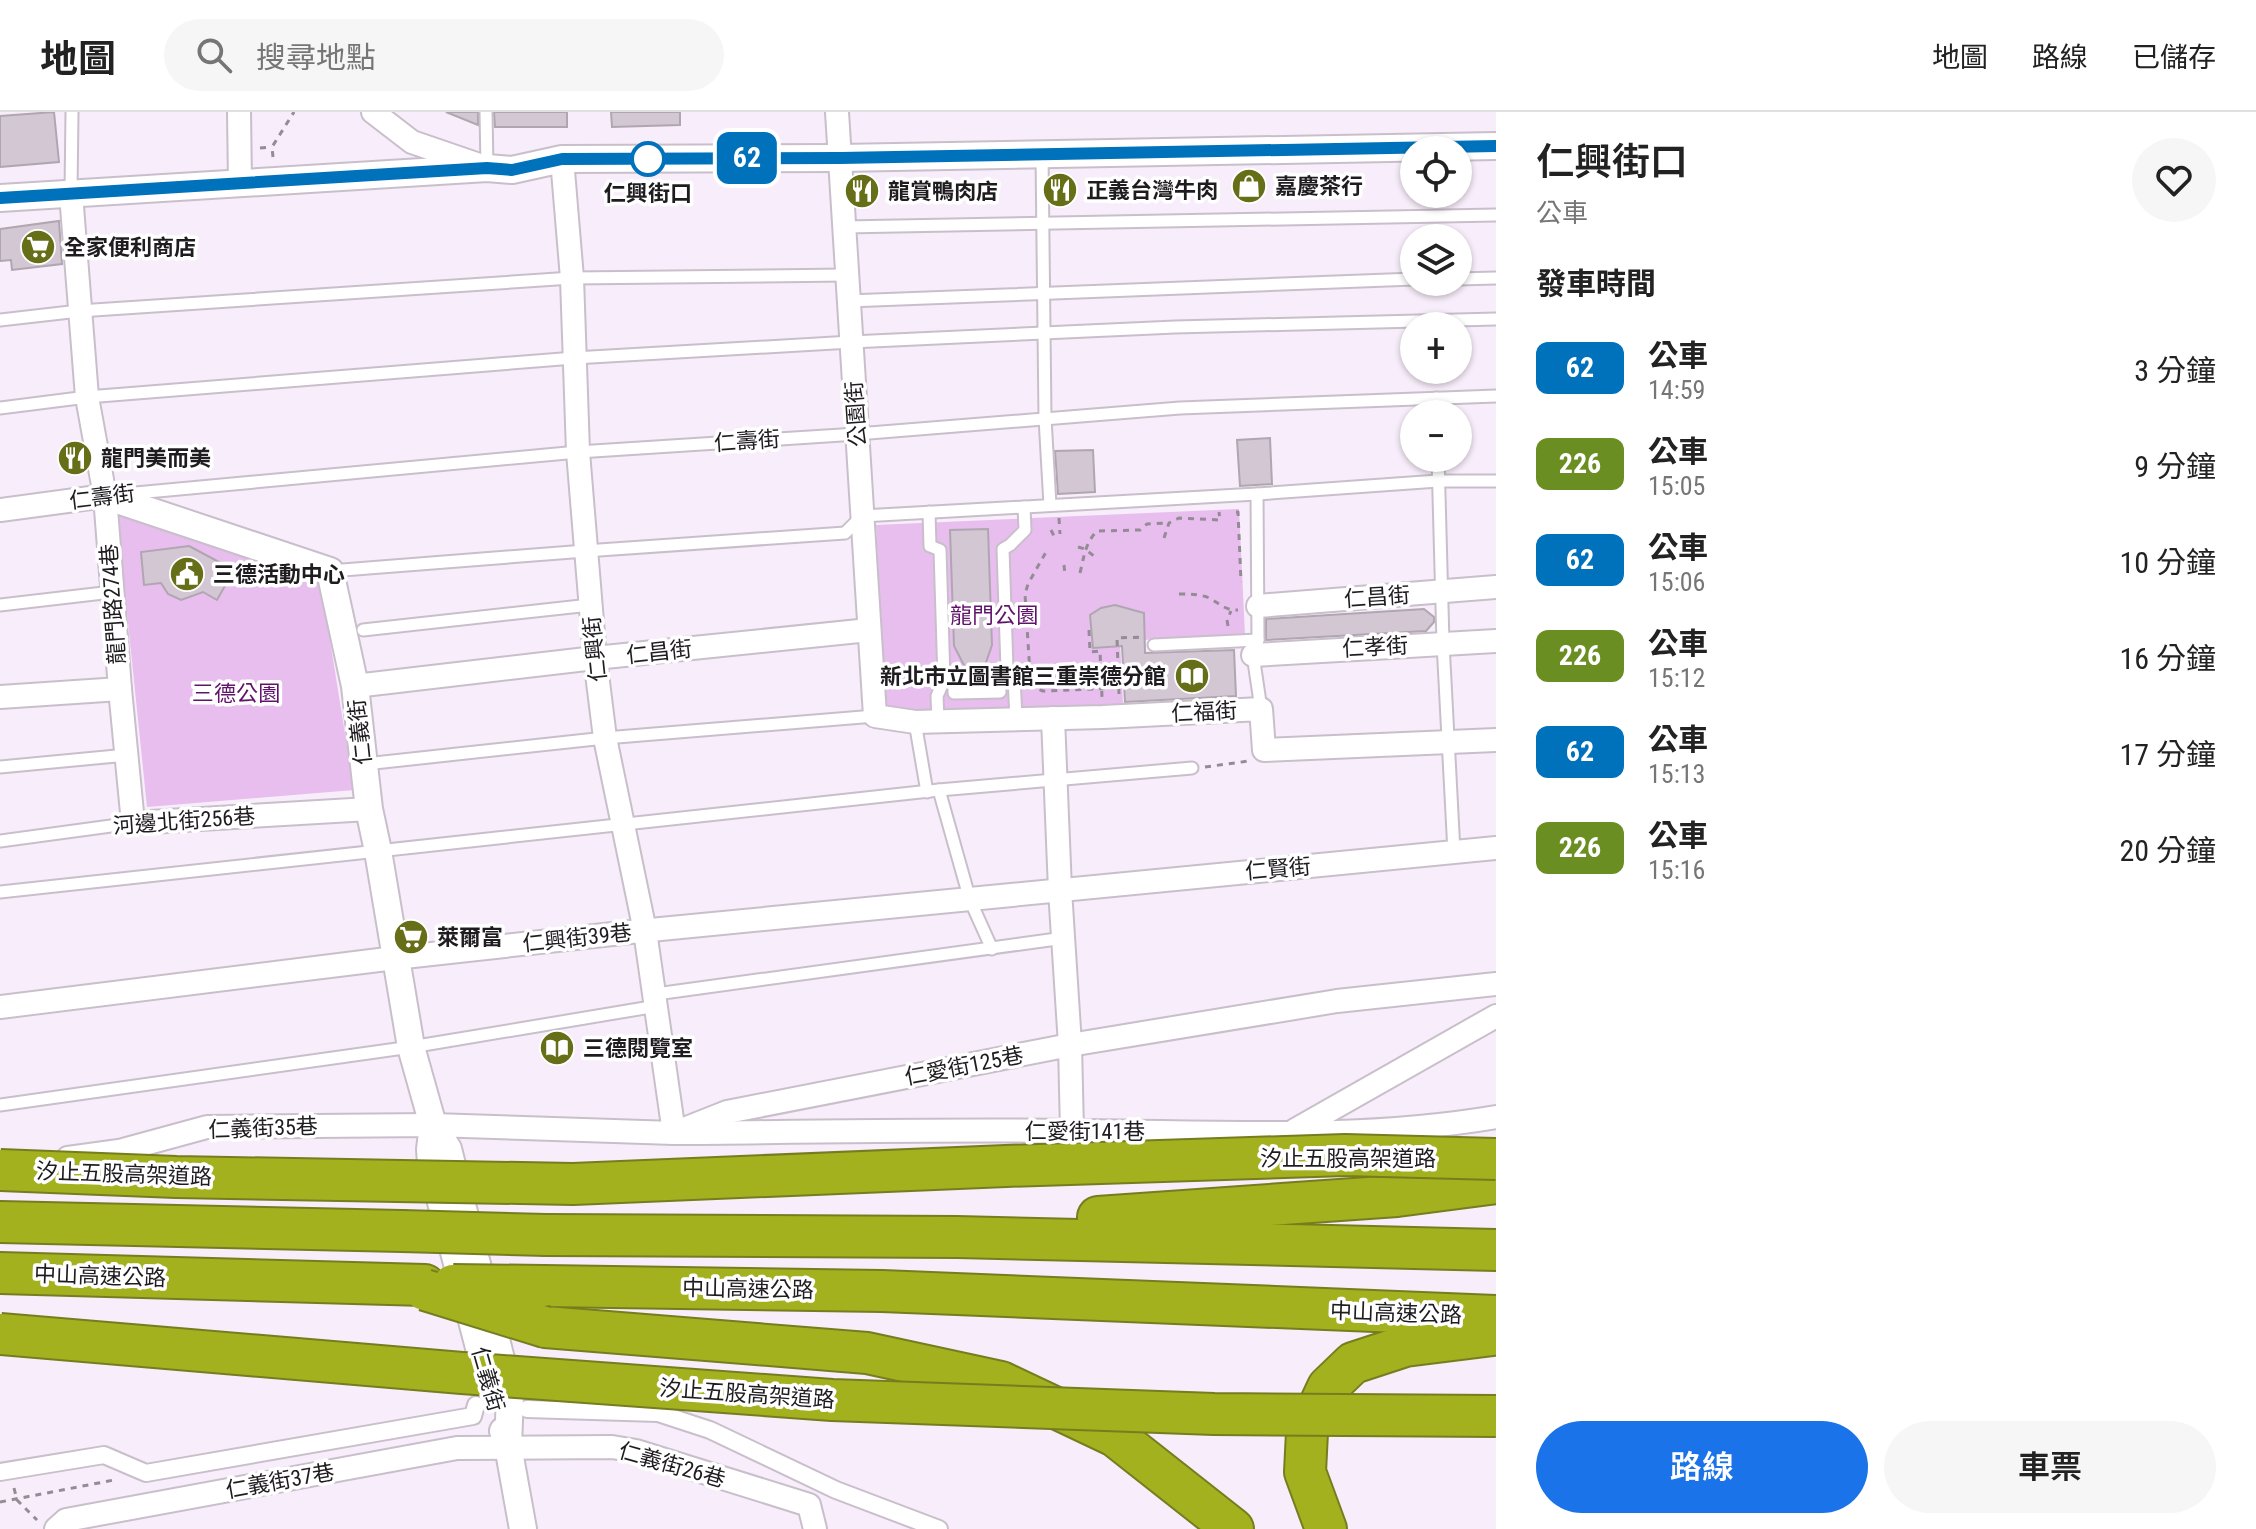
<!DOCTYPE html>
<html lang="zh-TW">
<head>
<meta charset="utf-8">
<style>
  :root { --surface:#fff; --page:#f6f6f6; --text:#222; --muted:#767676; --line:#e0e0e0; --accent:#1a73e8 }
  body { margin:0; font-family:"Roboto Condensed","Noto Sans TC",sans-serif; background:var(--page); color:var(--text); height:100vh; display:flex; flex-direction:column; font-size:30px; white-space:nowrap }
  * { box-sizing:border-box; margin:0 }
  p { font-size:26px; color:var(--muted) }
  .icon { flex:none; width:44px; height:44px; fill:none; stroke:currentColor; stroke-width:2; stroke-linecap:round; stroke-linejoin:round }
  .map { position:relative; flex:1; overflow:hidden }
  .panel { display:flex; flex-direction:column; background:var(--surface); width:760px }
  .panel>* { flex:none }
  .badge { padding:0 16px; border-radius:12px; font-size:28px; line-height:52px }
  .buttons { position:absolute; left:1400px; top:24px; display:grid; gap:16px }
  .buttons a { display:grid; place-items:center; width:72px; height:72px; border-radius:50%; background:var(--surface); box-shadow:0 2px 6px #0004; font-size:40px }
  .map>.badge { position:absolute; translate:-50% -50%; box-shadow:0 0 0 4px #fff }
  h2 { padding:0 40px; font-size:30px; line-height:72px }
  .round { display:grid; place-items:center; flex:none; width:84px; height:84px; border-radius:42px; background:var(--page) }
  .summary { display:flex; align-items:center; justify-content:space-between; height:136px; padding:0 40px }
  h1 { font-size:38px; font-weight:600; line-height:60px }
  .primary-button { display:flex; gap:16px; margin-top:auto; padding:16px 40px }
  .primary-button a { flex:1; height:92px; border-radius:48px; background:var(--accent); color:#fff; font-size:32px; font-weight:600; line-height:92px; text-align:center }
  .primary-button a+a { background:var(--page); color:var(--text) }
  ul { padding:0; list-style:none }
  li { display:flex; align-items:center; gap:24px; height:96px; padding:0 40px }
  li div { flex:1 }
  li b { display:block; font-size:30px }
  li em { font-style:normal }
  li .badge { min-width:88px; font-weight:700; text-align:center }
  header { display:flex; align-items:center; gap:48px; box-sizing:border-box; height:112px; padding:0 40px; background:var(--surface); border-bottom:2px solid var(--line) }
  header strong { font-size:38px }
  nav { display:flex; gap:44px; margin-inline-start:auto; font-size:28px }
  .search { width:560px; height:72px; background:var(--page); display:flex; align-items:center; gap:20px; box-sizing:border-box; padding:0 28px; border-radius:44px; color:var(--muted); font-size:30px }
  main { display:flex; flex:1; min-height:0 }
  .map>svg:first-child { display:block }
  .green { fill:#e7beee }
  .building { fill:#d2c7d3; stroke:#b0a6b1; stroke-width:2 }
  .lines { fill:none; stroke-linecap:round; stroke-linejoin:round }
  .service-casing { stroke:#c9bfcb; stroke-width:15 }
  .pedestrian-casing { stroke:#c9bfcb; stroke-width:20 }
  .minor-casing { stroke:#c9bfcb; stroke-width:26 }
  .tertiary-casing { stroke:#c9bfcb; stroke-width:30 }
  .motorway-casing { stroke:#757d1f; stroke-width:44 }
  .path { stroke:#938c94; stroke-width:3; stroke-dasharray:6 6; stroke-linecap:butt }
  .service { stroke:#fff; stroke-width:11 }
  .pedestrian { stroke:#fff; stroke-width:16 }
  .minor { stroke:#fff; stroke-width:22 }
  .tertiary { stroke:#fff; stroke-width:26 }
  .motorway { stroke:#a3b11e; stroke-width:40 }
  .motorway-bridge-casing { stroke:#757d1f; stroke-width:44; stroke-linecap:butt }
  .motorway-bridge { stroke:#a3b11e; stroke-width:40 }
  .line-casing { stroke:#fff; stroke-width:18 }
  .line { stroke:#0072bc; stroke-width:12 }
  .stop-dot { fill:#fff; stroke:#0072bc; stroke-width:4 }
  .labels { text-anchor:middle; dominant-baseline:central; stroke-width:7; stroke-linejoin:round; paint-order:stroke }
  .poi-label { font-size:22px; font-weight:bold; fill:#1f1c20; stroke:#fff; text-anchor:start }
  .stop-label { font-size:22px; font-weight:bold; fill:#1f1c20; stroke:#fff }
  .street-label { font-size:22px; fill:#1f1c20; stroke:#fff }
  .park-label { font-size:22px; fill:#61136c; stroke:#fff }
</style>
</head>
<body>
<header>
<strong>地圖</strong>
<div class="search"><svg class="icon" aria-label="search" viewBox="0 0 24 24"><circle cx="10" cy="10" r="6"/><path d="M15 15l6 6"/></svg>搜尋地點</div>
<nav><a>地圖</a><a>路線</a><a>已儲存</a></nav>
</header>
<main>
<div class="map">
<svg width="1496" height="1417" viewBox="0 0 1496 1417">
  <rect width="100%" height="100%" fill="#f8edfa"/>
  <g class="green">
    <polygon points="116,394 320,466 354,678 147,695"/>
    <polygon points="1239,397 1245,523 1120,529 1123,592 885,603 876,413"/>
  </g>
  <g class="building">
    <polygon points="54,0 59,50 0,55 0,4"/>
    <polygon points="446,0 478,0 478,13"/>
    <polygon points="494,0 567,0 567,15 495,15"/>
    <polygon points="611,0 680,0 680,13 612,15"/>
    <polygon points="59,109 62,152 12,158 11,148 0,149 0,117"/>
    <polygon points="1270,326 1272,372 1240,374 1237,328"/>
    <polygon points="1093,338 1095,380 1058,382 1055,339"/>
    <polygon points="988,417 992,533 984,556 966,557 954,534 950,418"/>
    <polygon points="189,434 234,458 217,488 203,480 181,488 168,482 161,471 144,473 141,440"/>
    <polygon points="1115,493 1144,501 1145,541 1234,538 1236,584 1125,590 1122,534 1093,536 1090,503 1101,496"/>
    <polygon points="1424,497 1434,505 1434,510 1426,519 1266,528 1266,507"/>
  </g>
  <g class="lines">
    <g class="service-casing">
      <g id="service">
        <polyline points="486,0 487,55"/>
        <polyline points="1042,42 1045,306 1050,393"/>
        <polyline points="71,81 72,0"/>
        <polyline points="844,115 1496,103"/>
        <polyline points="1458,167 1496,166"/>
        <polyline points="848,189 1414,167"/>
        <polyline points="0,208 79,199 572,166 847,163"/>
        <polyline points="1436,286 1437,302"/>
        <polyline points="0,296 87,285 574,246 851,230 1175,215 1496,207"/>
        <polyline points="1438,346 1443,531 1454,740"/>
        <polyline points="125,382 578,340 857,322 1180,296 1496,284"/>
        <polyline points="1257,382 1258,528 1253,543 1261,597"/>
        <polyline points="929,400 930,434 940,438 944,568 954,573 954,581 1000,580 999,566 1007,557 1003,437 1010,433 1025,418 1024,395"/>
        <polyline points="330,459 585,439 845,421 862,404 1257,382 1438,369 1496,369"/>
        <polyline points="0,493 112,480"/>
        <polyline points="363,518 590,493"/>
        <polyline points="1154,533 1258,528"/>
        <polyline points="1007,557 1014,565 1016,607"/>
        <polyline points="938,609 937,584 944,568"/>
        <polyline points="915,610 927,680"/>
        <polyline points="365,652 605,626 875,604"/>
        <polyline points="0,655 127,643"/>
        <polyline points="939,678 970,788 992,837"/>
        <polyline points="0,729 133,711"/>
        <polyline points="0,780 939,678 1192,656"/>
        <polyline points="656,882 1064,826"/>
        <polyline points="0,993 411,935 657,894"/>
      </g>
    </g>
    <g class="pedestrian-casing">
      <g id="pedestrian">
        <polyline points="527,1297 658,1301 710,1318 836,1378 939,1417"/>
        <polyline points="0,1360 104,1343 146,1361 473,1304 476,1293"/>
      </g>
    </g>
    <g class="minor-casing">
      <g id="minor">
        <polyline points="239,0 240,71"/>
        <polyline points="373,0 412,30 482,54"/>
        <polyline points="837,0 875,604 915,610 1103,605 1261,597 1264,638 1496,628"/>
        <path d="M 562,47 L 572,166 L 578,340 L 595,546 L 605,626 L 645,819 L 674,1021 C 811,1020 948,1017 1085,1019 C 1222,1020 1361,1028 1496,1005"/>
        <polyline points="71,82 87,285 105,384 120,577 133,711 369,697"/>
        <polyline points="0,398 105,384"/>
        <polyline points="1258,494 1496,475"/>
        <polyline points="1253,543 1496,529"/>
        <polyline points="355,574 595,546 869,518"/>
        <polyline points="0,585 120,577"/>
        <polyline points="1053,606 1060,778 1070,933 1072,1019"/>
        <polyline points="0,895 395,846 640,819 1496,736"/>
        <polyline points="1295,1018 1496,904"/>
        <polyline points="68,1046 119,1039 207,1015 433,1013 674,1021 727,1000 1070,933 1337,889 1496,872"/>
        <polyline points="56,1417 66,1408 457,1336 612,1335 636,1339 809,1393 815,1417"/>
      </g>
    </g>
    <g class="tertiary-casing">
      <g id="tertiary">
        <polyline points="0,86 487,56 512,58 562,47 840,46 1496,34"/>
        <polyline points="105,384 330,459 355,574 369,697 378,739 411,935 433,1013 448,1037 510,1283 508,1334"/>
        <polyline points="433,1013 430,1037 431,1052 488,1270"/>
        <polyline points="503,1319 508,1334 523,1417"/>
      </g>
    </g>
    <g class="motorway-casing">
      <g id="motorway">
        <polyline points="1098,1105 1397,1084 1496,1071"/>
        <polyline points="0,1110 402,1119"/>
        <polyline points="546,1123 957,1125 1496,1138"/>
        <polyline points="0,1161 425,1173"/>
        <polyline points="544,1174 882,1179 1496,1204"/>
        <polyline points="545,1215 867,1241 1001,1270 1115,1324 1233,1417"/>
        <polyline points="1326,1417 1305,1360 1307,1320 1328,1275 1353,1251 1405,1234 1493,1223"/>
      </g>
    </g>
    <g class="path">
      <polyline points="260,36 272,35"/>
      <polyline points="273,45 272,35 294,0"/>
      <polyline points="1236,400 1238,400 1241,470"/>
      <polyline points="1059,406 1060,422"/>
      <polyline points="1051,418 1054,424"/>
      <polyline points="1164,426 1169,411 1179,406 1220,408 1219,400"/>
      <polyline points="1078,435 1085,437 1095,445"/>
      <polyline points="1064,453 1065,463"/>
      <path d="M 1080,461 C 1084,445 1085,431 1097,419 L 1140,418 L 1147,412 L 1169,411"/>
      <path d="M 1179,482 C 1189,482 1197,482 1207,485 C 1218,490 1225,499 1238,498"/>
      <polyline points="1228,514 1227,508 1231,499"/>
      <polyline points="1089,518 1090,540 1100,539 1102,585"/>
      <polyline points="975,556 976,565"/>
      <polyline points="1030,562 1025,482 1028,472 1046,440"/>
      <polyline points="1031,570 1035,576 1043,579 1119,576"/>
      <polyline points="1119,582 1117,526 1143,525"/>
      <polyline points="1205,655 1249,649"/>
      <polyline points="14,1376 17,1388 37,1408"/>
      <polyline points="0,1390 114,1368"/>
    </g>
    <use href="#service" class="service"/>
    <use href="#pedestrian" class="pedestrian"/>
    <use href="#minor" class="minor"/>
    <use href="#tertiary" class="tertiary"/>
    <use href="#motorway" class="motorway"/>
    <g class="motorway-bridge-casing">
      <g id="motorway-bridge">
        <polyline points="0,1058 176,1065 573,1072 1006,1054 1345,1043 1496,1047"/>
        <polyline points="402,1119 546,1123"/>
        <polyline points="453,1173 544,1174"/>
        <polyline points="425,1178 545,1215"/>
        <polyline points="0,1222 462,1261 832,1288 1214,1302 1496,1304"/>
      </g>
    </g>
    <use href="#motorway-bridge" class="motorway-bridge"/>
  </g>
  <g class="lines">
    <g class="line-casing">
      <polyline id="line" points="0,86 487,56 512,58 562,47 840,46 1496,34"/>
    </g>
    <use href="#line" class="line"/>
  </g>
  <defs>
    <g id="shop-disc" transform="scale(1.8)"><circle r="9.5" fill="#666f17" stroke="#fff"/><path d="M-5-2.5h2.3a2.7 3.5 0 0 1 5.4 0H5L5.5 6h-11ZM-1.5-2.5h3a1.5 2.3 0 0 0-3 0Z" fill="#fff"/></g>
    <g id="restaurant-disc" transform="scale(1.8)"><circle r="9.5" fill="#666f17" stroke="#fff"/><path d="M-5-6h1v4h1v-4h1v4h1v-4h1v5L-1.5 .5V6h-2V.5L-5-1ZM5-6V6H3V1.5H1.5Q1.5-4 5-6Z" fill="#fff"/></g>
    <g id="supermarket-disc" transform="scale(1.8)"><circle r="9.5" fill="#666f17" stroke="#fff"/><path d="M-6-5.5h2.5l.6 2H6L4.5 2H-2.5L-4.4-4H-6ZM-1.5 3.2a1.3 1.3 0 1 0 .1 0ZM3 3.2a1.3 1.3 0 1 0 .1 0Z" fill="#fff"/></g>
    <g id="civic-disc" transform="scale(1.8)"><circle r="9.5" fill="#666f17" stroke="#fff"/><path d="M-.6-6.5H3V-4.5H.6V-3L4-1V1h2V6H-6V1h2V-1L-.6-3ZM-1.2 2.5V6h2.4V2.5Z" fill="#fff"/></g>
    <g id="library-disc" transform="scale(1.8)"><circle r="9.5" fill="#666f17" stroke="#fff"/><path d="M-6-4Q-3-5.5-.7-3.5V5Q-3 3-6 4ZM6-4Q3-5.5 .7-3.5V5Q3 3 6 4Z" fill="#fff"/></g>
  </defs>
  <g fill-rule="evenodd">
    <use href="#shop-disc" x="1249" y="74"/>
    <use href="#restaurant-disc" x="1060" y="78"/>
    <use href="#restaurant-disc" x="862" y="79"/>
    <use href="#supermarket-disc" x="38" y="135"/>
    <use href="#restaurant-disc" x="75" y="346"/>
    <use href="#civic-disc" x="187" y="462"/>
    <use href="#library-disc" x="1192" y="564"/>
    <use href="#supermarket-disc" x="411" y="825"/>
    <use href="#library-disc" x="557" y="936"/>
  </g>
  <circle class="stop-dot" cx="648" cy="47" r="16"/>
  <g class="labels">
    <g class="poi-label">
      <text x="1275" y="74">嘉慶茶行</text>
      <text x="1086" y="78">正義台灣牛肉</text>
      <text x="888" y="79">龍賞鴨肉店</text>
      <text x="64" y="135">全家便利商店</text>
      <text x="101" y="346">龍門美而美</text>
      <text x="213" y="462">三德活動中心</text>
      <text x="1166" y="564" text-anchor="end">新北市立圖書館三重崇德分館</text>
      <text x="437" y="825">萊爾富</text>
      <text x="583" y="936">三德閱覽室</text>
    </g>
    <g class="stop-label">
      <text x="648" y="81">仁興街口</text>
    </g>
    <g class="street-label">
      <text transform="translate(856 302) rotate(-94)">公園街</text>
      <text transform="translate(747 329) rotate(-4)">仁壽街</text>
      <text transform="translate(102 385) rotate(-7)">仁壽街</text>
      <text transform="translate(1377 485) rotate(-4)">仁昌街</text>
      <text transform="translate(113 492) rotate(-94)">龍門路274巷</text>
      <text transform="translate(1375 535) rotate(-3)">仁孝街</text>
      <text transform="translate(595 537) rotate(-96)">仁興街</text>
      <text transform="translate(659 540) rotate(-6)">仁昌街</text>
      <text transform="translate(1204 600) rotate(-3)">仁福街</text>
      <text transform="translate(360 620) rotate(-96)">仁義街</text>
      <text transform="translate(184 709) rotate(-4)">河邊北街256巷</text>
      <text transform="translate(1278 757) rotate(-5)">仁賢街</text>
      <text transform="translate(577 826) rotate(-6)">仁興街39巷</text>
      <text transform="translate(964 954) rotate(-11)">仁愛街125巷</text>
      <text transform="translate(263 1016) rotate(-2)">仁義街35巷</text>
      <text x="1085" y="1019">仁愛街141巷</text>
      <text x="1348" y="1046">汐止五股高架道路</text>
      <text transform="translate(124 1062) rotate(2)">汐止五股高架道路</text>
      <text transform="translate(100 1164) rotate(2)">中山高速公路</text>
      <text transform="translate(748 1177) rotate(1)">中山高速公路</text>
      <text transform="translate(1396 1201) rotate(2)">中山高速公路</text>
      <text transform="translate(488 1267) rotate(74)">仁義街</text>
      <text transform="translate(747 1282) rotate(4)">汐止五股高架道路</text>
      <text transform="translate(672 1353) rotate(16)">仁義街26巷</text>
      <text transform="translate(280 1369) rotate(-10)">仁義街37巷</text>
    </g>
    <g class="park-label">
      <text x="994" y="503">龍門公園</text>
      <text x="236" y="581">三德公園</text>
    </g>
  </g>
</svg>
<div class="buttons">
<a><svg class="icon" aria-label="locate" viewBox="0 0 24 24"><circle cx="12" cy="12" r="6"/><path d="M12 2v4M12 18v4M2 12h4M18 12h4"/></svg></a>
<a><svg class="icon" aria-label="layers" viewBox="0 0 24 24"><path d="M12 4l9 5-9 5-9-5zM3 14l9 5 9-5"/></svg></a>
<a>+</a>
<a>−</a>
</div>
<b class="badge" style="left:747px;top:46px;background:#0072bc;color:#fff">62</b>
</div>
<section class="panel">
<div class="summary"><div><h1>仁興街口</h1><p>公車</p></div><a class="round"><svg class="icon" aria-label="heart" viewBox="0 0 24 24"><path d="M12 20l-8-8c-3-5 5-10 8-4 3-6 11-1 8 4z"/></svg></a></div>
<h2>發車時間</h2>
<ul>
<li><span class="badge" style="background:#0072bc;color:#fff">62</span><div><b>公車</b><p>14:59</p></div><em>3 分鐘</em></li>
<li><span class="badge" style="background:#6b8e23;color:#fff">226</span><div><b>公車</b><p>15:05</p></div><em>9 分鐘</em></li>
<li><span class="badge" style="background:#0072bc;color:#fff">62</span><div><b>公車</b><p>15:06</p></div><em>10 分鐘</em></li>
<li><span class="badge" style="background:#6b8e23;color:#fff">226</span><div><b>公車</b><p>15:12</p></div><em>16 分鐘</em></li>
<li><span class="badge" style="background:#0072bc;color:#fff">62</span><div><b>公車</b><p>15:13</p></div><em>17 分鐘</em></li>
<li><span class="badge" style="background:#6b8e23;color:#fff">226</span><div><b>公車</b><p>15:16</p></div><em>20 分鐘</em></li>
</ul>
<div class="primary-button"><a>路線</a><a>車票</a></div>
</section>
</main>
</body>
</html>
